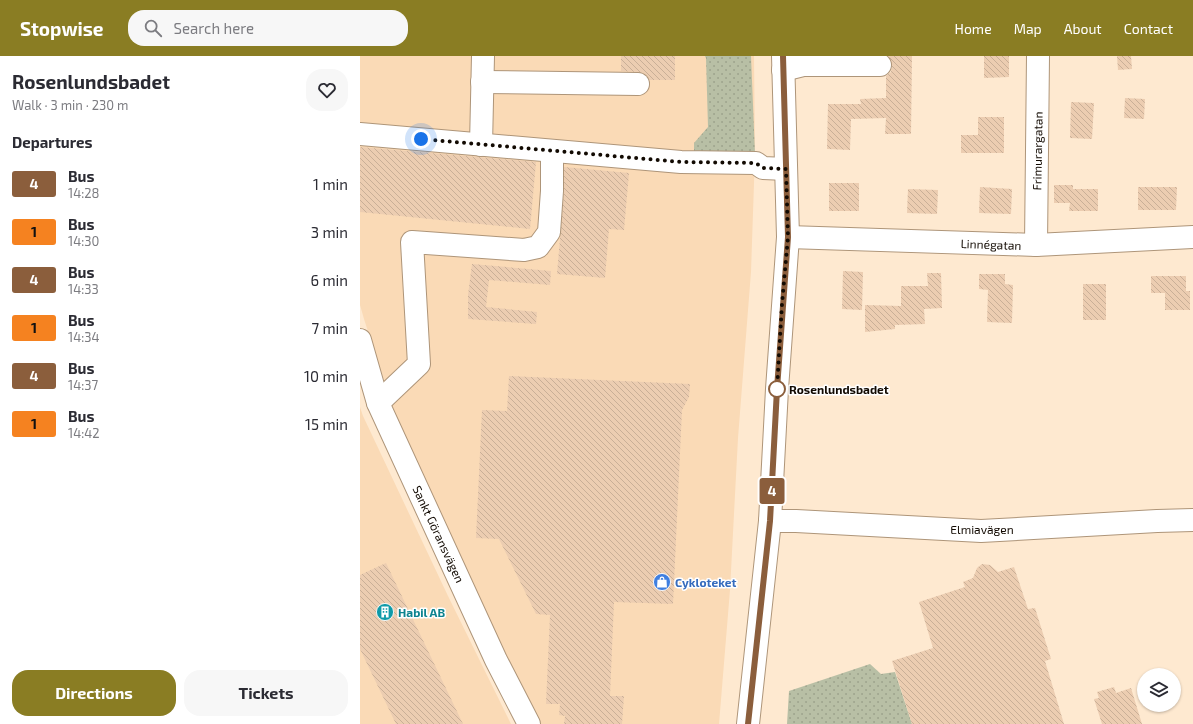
<!DOCTYPE html>
<html lang="en">
<head>
<meta charset="utf-8">
<style>
  :root { --surface:#fff; --page:#f7f7f7; --text:#2b2b33; --muted:#7c7c81; --accent:#8a7d23 }
  body { margin:0; font-family:"Exo 2",sans-serif; background:var(--page); color:var(--text); height:100vh; display:flex; flex-direction:column; font-size:15px; white-space:nowrap }
  * { box-sizing:border-box; margin:0 }
  p { font-size:13px; color:var(--muted) }
  .icon { flex:none; width:22px; height:22px; fill:none; stroke:currentColor; stroke-width:2; stroke-linecap:round; stroke-linejoin:round }
  .map { position:relative; flex:1; overflow:hidden }
  .side { display:flex; flex-direction:column; background:var(--surface); width:360px }
  .side>* { flex:none }
  .badge { padding:0 8px; border-radius:3px; font-size:14px; line-height:26px }
  .controls { position:absolute; left:777px; top:612px; display:grid; gap:8px }
  .controls a { display:grid; place-items:center; width:44px; height:44px; border-radius:50%; background:var(--surface); box-shadow:0 1px 3px #0004; font-size:20px }
  .you { position:absolute; width:20px; height:20px; margin:-10px; border:3px solid #fff; border-radius:50%; background:#1a73e8; box-shadow:0 0 0 6px #1a73e833 }
  .map>.badge { position:absolute; translate:-50% -50%; box-shadow:0 0 0 2px #fff }
  h2 { padding:0 12px; font-size:15px; line-height:36px }
  .round { display:grid; place-items:center; flex:none; width:42px; height:42px; border-radius:16px; background:var(--page) }
  .headline { display:flex; align-items:center; justify-content:space-between; height:68px; padding:0 12px }
  h1 { font-size:19px; font-weight:700; line-height:30px }
  .primary-button { display:flex; gap:8px; margin-top:auto; padding:8px 12px }
  .primary-button a { flex:1; height:46px; border-radius:16px; background:var(--accent); color:#fff; font-size:16px; font-weight:700; line-height:46px; text-align:center }
  .primary-button a+a { background:var(--page); color:var(--text) }
  ul { padding:0; list-style:none }
  li { display:flex; align-items:center; gap:12px; height:48px; padding:0 12px }
  li div { flex:1 }
  li b { display:block; font-size:15px }
  li em { font-style:normal }
  li .badge { min-width:44px; font-weight:700; text-align:center }
  header { display:flex; align-items:center; gap:24px; box-sizing:border-box; height:56px; padding:0 20px; background:var(--accent); color:#fff }
  header strong { font-size:19px }
  nav { display:flex; gap:22px; margin-inline-start:auto; font-size:14px }
  .search { width:280px; height:36px; background:var(--page); display:flex; align-items:center; gap:10px; box-sizing:border-box; padding:0 14px; border-radius:16px; color:var(--muted); font-size:15px }
  main { display:flex; flex:1; min-height:0 }
  .map>svg:first-child { display:block }
  .built { fill:#fadab6 }
  .grass { fill:url(#grass-dots) }
  .building { fill:url(#building-back-hatch) }
  .lines { fill:none; stroke-linecap:round; stroke-linejoin:round }
  .minor-casing { stroke:#ae9579; stroke-width:24 }
  .minor { stroke:#fff; stroke-width:22 }
  .line-casing { stroke:#fff; stroke-width:9 }
  .line { stroke:#8b5e3c; stroke-width:6 }
  .walk { stroke:#120a02; stroke-width:4; stroke-dasharray:0 7.2 }
  .stop-dot { fill:#fff; stroke:#8b5e3c; stroke-width:2 }
  .labels { text-anchor:middle; dominant-baseline:central; stroke-width:3; stroke-linejoin:round; paint-order:stroke }
  .street-label { font-size:12px; fill:#120a02; stroke:#fff }
  .stop-label { font-size:12px; font-weight:bold; fill:#120a02; stroke:#fff; text-anchor:start }
  .shop-label { font-size:12px; font-weight:bold; fill:#366cbe; stroke:#fff; text-anchor:start }
  .culture-label { font-size:12px; font-weight:bold; fill:#0d838f; stroke:#fff; text-anchor:start }
</style>
</head>
<body>
<header>
<strong>Stopwise</strong>
<div class="search"><svg class="icon" aria-label="search" viewBox="0 0 24 24"><circle cx="10" cy="10" r="6"/><path d="M15 15l6 6"/></svg>Search here</div>
<nav><a>Home</a><a>Map</a><a>About</a><a>Contact</a></nav>
</header>
<main>
<section class="side">
<div class="headline"><div><h1>Rosenlundsbadet</h1><p>Walk · 3 min · 230 m</p></div><a class="round"><svg class="icon" aria-label="heart" viewBox="0 0 24 24"><path d="M12 20l-8-8c-3-5 5-10 8-4 3-6 11-1 8 4z"/></svg></a></div>
<h2>Departures</h2>
<ul>
<li><span class="badge" style="background:#8b5e3c;color:#fff">4</span><div><b>Bus</b><p>14:28</p></div><em>1 min</em></li>
<li><span class="badge" style="background:#f58220;color:#111">1</span><div><b>Bus</b><p>14:30</p></div><em>3 min</em></li>
<li><span class="badge" style="background:#8b5e3c;color:#fff">4</span><div><b>Bus</b><p>14:33</p></div><em>6 min</em></li>
<li><span class="badge" style="background:#f58220;color:#111">1</span><div><b>Bus</b><p>14:34</p></div><em>7 min</em></li>
<li><span class="badge" style="background:#8b5e3c;color:#fff">4</span><div><b>Bus</b><p>14:37</p></div><em>10 min</em></li>
<li><span class="badge" style="background:#f58220;color:#111">1</span><div><b>Bus</b><p>14:42</p></div><em>15 min</em></li>
</ul>
<div class="primary-button"><a>Directions</a><a>Tickets</a></div>
</section>
<div class="map">
<svg width="833" height="668" viewBox="0 0 833 668">
  <defs>
    <pattern id="grass-dots" width="8" height="8" patternUnits="userSpaceOnUse"><rect width="8" height="8" fill="#b8bfa5"/><path d="M2 2h.1M6 6h.1" fill="none" stroke="#9da38c" stroke-width="1.8" stroke-linecap="round"/></pattern>
    <pattern id="building-back-hatch" width="6" height="6" patternUnits="userSpaceOnUse"><rect width="6" height="6" fill="#eccdb1"/><path d="M-1 5l2 2M0 0l6 6M5-1l2 2" fill="none" stroke="#c9af97"/></pattern>
  </defs>
  <rect width="100%" height="100%" fill="#fee9d0"/>
  <g class="built">
    <polygon points="0,0 394,0 395,98 391,216 378,382 370,534 359,668 181,668 140,588 35,359 4,263 0,249"/>
    <polygon points="0,351 3,360 88,540 151,668 0,668"/>
  </g>
  <g class="grass">
    <polygon points="345,0 391,0 395,98 344,97 334,95 334,87 348,71 346,2"/>
    <polygon points="510,608 521,618 535,616 552,668 427,668 429,635"/>
  </g>
  <g class="building">
    <polygon points="261,0 315,0 315,24 289,24 284,17 278,16 261,15"/>
    <polygon points="529,0 552,0 551,78 525,78 526,62 491,63 490,94 467,93 468,48 501,48 500,43 526,42 526,20 531,16 532,9"/>
    <polygon points="624,0 649,0 649,21 624,22"/>
    <polygon points="757,0 771,0 772,13 758,14"/>
    <polygon points="765,42 785,43 784,63 764,62"/>
    <polygon points="711,46 734,47 732,83 710,82"/>
    <polygon points="618,61 644,61 644,97 601,97 601,79 618,79"/>
    <polygon points="0,91 176,106 170,173 0,156"/>
    <polygon points="204,111 269,117 264,174 249,173 245,222 197,218 204,136"/>
    <rect x="469" y="127" width="30" height="28"/>
    <polygon points="694,129 713,129 713,133 738,133 738,155 709,155 710,147 694,147"/>
    <polygon points="620,131 652,133 651,158 619,157"/>
    <polygon points="778,131 817,131 816,154 778,154"/>
    <polygon points="548,133 578,134 577,158 547,157"/>
    <polygon points="112,208 191,215 190,229 129,224 126,251 177,256 176,268 108,263 108,239"/>
    <polygon points="483,215 503,216 502,254 482,253"/>
    <polygon points="567,217 581,217 582,252 564,253 565,268 535,269 535,273 505,276 505,249 541,250 541,230 568,230"/>
    <polygon points="619,218 645,218 645,228 653,229 652,267 627,266 628,234 619,233"/>
    <polygon points="791,220 826,220 826,235 830,235 830,254 805,254 805,237 791,237"/>
    <rect x="723" y="228" width="23" height="36"/>
    <polygon points="149,320 330,328 329,341 322,354 313,548 254,546 250,640 264,640 262,668 204,668 205,660 199,659 200,648 186,648 190,559 176,558 139,483 116,482 122,354 147,355"/>
    <polygon points="26,507 103,668 36,668 0,593 0,519"/>
    <polygon points="622,508 630,509 638,516 654,511 668,553 675,552 691,603 685,605 704,668 552,668 532,605 573,592 559,546 605,531 603,526 613,522 617,512"/>
    <polygon points="754,631 756,637 771,632 782,668 742,668 734,643 739,642 737,636"/>
  </g>
  <g class="lines">
    <g class="minor-casing">
      <g id="minor">
        <polyline points="423,14 443,9 520,9"/>
        <polyline points="122,26 278,28"/>
        <polyline points="0,78 321,106 396,107 403,112 426,113"/>
        <polyline points="121,89 123,0"/>
        <polyline points="428,181 676,189 833,181"/>
        <polyline points="676,189 678,0"/>
        <polyline points="0,284 18,347 136,604 169,668"/>
        <polyline points="18,347 59,308 52,186 164,194 178,191 189,176 192,135 192,95"/>
        <polyline points="410,465 436,465 621,475 797,465 833,464"/>
        <polyline points="388,668 410,465 417,333 428,181 423,0"/>
      </g>
    </g>
    <use href="#minor" class="minor"/>
  </g>
  <g class="lines">
    <g class="line-casing">
      <polyline id="line" points="388,668 410,465 417,333 428,181 423,0"/>
    </g>
    <use href="#line" class="line"/>
    <polyline class="walk" points="61,83 321,106 396,107 403,112 426,113 428,181 422,248 417,333"/>
  </g>
  <defs>
    <g id="shop-disc" transform="scale(0.9)"><circle r="9.5" fill="#3f7fe0" stroke="#fff"/><path d="M-5-2.5h2.3a2.7 3.5 0 0 1 5.4 0H5L5.5 6h-11ZM-1.5-2.5h3a1.5 2.3 0 0 0-3 0Z" fill="#fff"/></g>
    <g id="building-disc" transform="scale(0.9)"><circle r="9.5" fill="#0f9aa8" stroke="#fff"/><path d="M-4-6H4V6H1V3H-1V6H-4ZM-2.5-4.3h1.7v1.8h-1.7ZM.8-4.3h1.7v1.8H.8ZM-2.5-1h1.7V.8h-1.7ZM.8-1h1.7V.8H.8Z" fill="#fff"/></g>
  </defs>
  <g fill-rule="evenodd">
    <use href="#shop-disc" x="302" y="526"/>
    <use href="#building-disc" x="25" y="556"/>
  </g>
  <circle class="stop-dot" cx="417" cy="333" r="8"/>
  <g class="labels">
    <g class="street-label">
      <text transform="translate(677 95) rotate(-89)">Frimurargatan</text>
      <text transform="translate(631 188) rotate(2)">Linnégatan</text>
      <text x="622" y="473">Elmiavägen</text>
      <text transform="translate(79 478) rotate(65)">Sankt Göransvägen</text>
    </g>
    <g class="stop-label">
      <text x="429" y="333">Rosenlundsbadet</text>
    </g>
    <g class="shop-label">
      <text x="315" y="526">Cykloteket</text>
    </g>
    <g class="culture-label">
      <text x="38" y="556">Habil AB</text>
    </g>
  </g>
</svg>
<div class="controls">
<a><svg class="icon" aria-label="layers" viewBox="0 0 24 24"><path d="M12 4l9 5-9 5-9-5zM3 14l9 5 9-5"/></svg></a>
</div>
<div class="you" style="left:61px;top:83px"></div>
<b class="badge" style="left:412px;top:435px;background:#8b5e3c;color:#fff">4</b>
</div>
</main>
</body>
</html>
